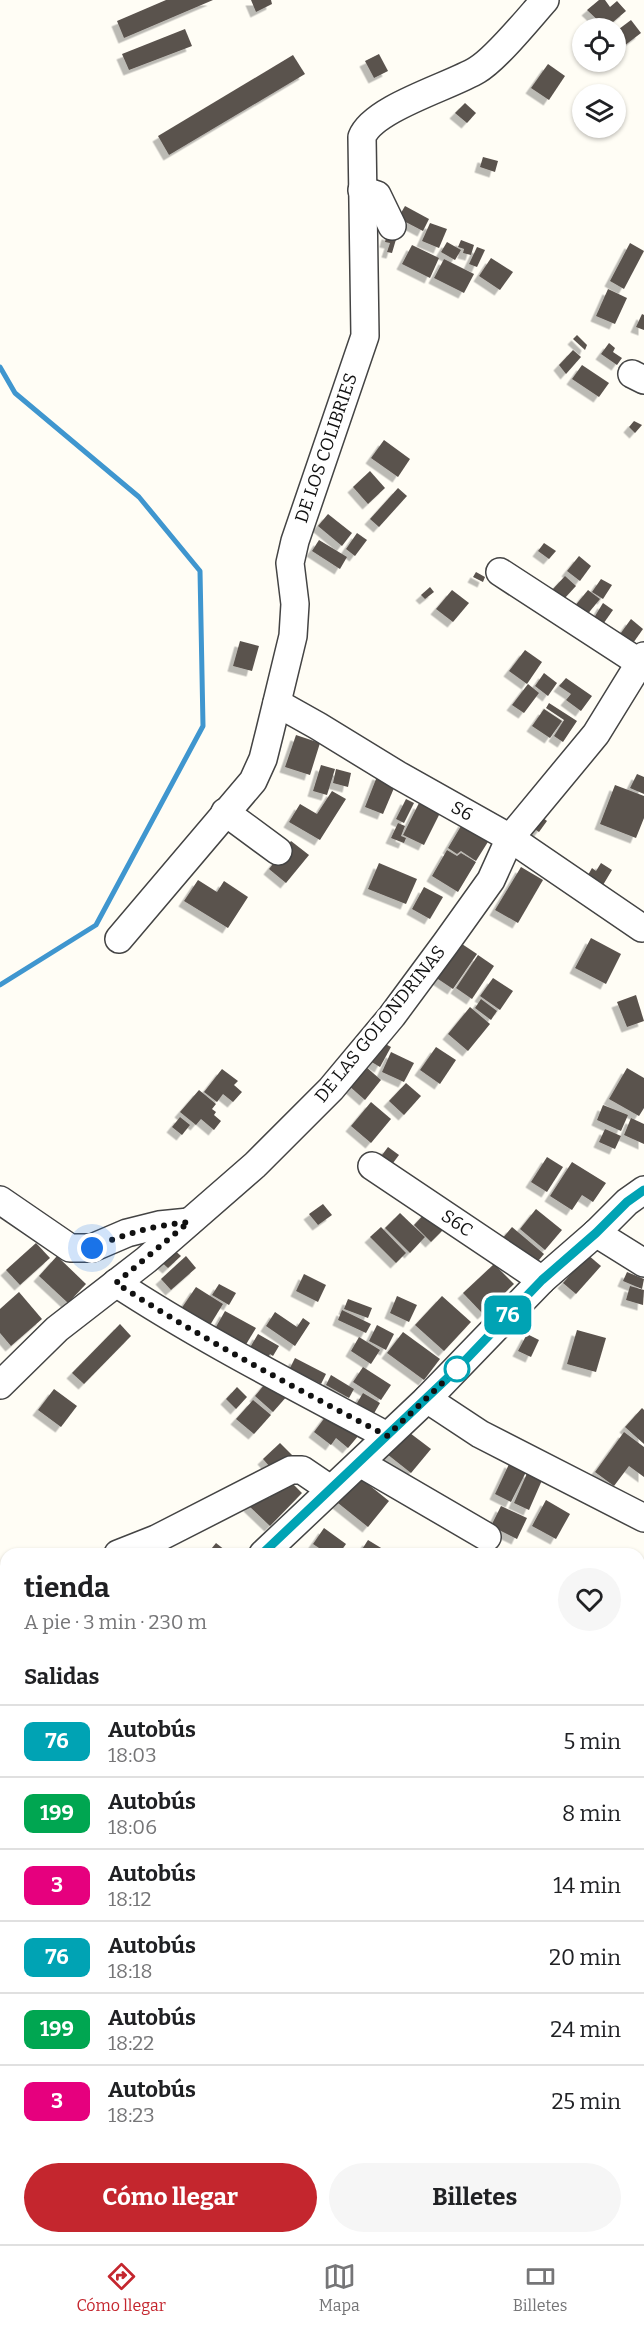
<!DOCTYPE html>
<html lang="es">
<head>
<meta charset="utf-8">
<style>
  :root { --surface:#fff; --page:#f6f6f6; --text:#202124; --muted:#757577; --line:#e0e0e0; --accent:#c4262e }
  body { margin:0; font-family:Bitter,serif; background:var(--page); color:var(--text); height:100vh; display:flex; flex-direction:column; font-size:22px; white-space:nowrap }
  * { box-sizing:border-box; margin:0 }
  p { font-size:20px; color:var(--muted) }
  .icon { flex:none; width:33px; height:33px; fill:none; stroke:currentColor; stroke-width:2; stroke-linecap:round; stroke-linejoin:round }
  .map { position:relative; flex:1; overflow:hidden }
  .side { position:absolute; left:0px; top:1548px; width:645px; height:696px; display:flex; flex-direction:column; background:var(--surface); border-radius:18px 18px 0 0; box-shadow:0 2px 4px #0004 }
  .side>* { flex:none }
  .badge { padding:0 12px; border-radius:9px; font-size:21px; line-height:39px }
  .tools { position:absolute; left:572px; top:18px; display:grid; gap:12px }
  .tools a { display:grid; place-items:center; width:54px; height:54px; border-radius:50%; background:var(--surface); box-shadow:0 2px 4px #0004; font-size:30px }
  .you { position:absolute; width:30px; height:30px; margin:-15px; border:4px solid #fff; border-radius:50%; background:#1a73e8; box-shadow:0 0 0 9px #1a73e833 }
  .map>.badge { position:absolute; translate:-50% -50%; box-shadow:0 0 0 3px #fff }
  h2 { padding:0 24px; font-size:22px; line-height:54px }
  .round { display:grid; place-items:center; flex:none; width:63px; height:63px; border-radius:32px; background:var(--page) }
  .overview { display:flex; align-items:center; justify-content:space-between; height:102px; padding:0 24px }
  h1 { font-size:28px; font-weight:700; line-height:45px }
  .button { display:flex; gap:12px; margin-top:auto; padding:12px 24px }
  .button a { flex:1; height:69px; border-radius:36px; background:var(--accent); color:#fff; font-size:24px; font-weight:700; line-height:69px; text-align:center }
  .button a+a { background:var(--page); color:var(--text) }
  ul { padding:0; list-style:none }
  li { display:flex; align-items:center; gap:18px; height:72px; padding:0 24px; border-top:2px solid var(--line) }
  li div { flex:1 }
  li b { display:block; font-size:22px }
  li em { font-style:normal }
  li .badge { min-width:66px; font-weight:700; text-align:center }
  .tab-bar { display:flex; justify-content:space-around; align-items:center; height:84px; border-top:2px solid var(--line); background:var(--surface); font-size:16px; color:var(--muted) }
  .tab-bar a { display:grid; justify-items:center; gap:3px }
  .tab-bar .selected { color:var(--accent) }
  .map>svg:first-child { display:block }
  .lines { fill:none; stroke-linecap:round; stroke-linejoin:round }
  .stream { stroke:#3f96cf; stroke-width:5 }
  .building { fill:#5a524d; filter:url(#shadow) }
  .minor-casing { stroke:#444; stroke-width:30 }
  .minor { stroke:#fff; stroke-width:27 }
  .line-casing { stroke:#fff; stroke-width:14 }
  .line { stroke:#00a3b4; stroke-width:9 }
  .walk { stroke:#111; stroke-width:6; stroke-dasharray:0 10.8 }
  .stop-dot { fill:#fff; stroke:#00a3b4; stroke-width:3 }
  .labels { text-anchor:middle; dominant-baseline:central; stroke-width:6; stroke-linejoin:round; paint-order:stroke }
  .street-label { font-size:18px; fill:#111; stroke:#fff }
</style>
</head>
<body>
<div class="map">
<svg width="644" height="2244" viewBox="0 0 644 2244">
  <defs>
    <filter id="shadow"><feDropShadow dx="-5.5" dy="5.5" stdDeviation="0" flood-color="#0004"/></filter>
  </defs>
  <rect width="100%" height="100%" fill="#fffdf5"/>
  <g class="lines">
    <g class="stream">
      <polyline points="0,367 15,393 139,497 200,571 203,726 96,925 0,985"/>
      <polyline points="639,1741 644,1731"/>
      <polyline points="384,2244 388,2238"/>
    </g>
  </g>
  <g class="building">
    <polygon points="166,0 213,0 124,38 117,21"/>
    <polygon points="251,0 271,0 272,4 256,12"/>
    <polygon points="599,0 605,0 610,7 617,1 626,11 606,28 587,10"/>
    <polygon points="631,20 641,33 620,49 615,42 615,32"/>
    <polygon points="185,29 192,46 129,70 122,54"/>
    <polygon points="379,54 388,71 374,78 365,61"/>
    <polygon points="293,55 305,74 169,155 158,136"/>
    <polygon points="548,64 565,76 549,100 531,88"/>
    <polygon points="465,103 476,113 467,123 455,113"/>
    <polygon points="483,157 498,161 495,172 480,167"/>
    <polygon points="405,206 429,219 423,231 398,218"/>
    <polygon points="430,223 447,229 439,248 422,241"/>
    <polygon points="387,234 397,236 392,253 387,252 390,243 385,242"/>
    <polygon points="461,240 474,245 471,255 463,253 464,249 458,247"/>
    <polygon points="447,242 461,250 455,260 441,252"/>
    <polygon points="630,243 644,251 624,289 610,281"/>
    <polygon points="412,245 439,258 430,278 402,264"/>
    <polygon points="477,247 485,250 477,267 469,264"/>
    <polygon points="491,258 513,272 500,290 479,276"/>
    <polygon points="444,259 474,274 464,293 434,278"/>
    <polygon points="608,289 627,298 615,324 596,316"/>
    <polygon points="642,314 644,315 644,330 636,327"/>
    <polygon points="577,335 587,345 585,350 573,339"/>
    <polygon points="609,343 615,348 613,352 622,358 617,365 601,354"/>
    <polygon points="573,350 581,357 566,374 559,365"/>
    <polygon points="582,365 609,383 599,397 572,379"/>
    <polygon points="634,421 642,425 635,433 629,427"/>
    <polygon points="384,440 410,459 398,477 371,458"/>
    <polygon points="370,471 385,488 368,504 353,487"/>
    <polygon points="398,488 407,496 379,527 370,519"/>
    <polygon points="328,514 352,533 342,546 318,526"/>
    <polygon points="357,533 367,540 355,556 346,549"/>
    <polygon points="319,540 347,557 340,569 312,551"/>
    <polygon points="544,543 556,551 549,559 538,551"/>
    <polygon points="579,556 591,566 580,581 567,571"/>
    <polygon points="476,572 485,577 483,582 473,577"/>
    <polygon points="565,576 576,586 563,600 552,590"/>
    <polygon points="601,579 612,585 603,599 592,592"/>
    <polygon points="430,587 434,592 425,599 421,595"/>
    <polygon points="452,590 469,603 453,622 436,609"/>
    <polygon points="588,590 600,599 586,616 574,607"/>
    <polygon points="603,603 613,610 601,627 592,621"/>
    <polygon points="631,619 643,629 631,646 618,637"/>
    <polygon points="240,641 259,646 252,671 233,666"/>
    <polygon points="525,650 542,662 527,684 509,671"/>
    <polygon points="544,673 557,683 548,696 535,686"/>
    <polygon points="566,678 592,696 581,711 566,700 571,694 559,686"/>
    <polygon points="528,684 539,693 524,713 512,705"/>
    <polygon points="549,703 577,721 563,742 554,736 564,720 546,708"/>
    <polygon points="544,709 562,721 550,738 532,726"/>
    <polygon points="296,735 320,743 310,775 285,767"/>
    <polygon points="321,765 335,769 327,795 313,791"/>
    <polygon points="336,769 351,773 348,787 333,783"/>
    <polygon points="378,774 397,781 383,814 365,807"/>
    <polygon points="637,774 644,777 644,794 630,788"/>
    <polygon points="615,785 644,796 644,818 636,838 600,824"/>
    <polygon points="332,791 346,799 320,840 289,822 300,804 317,814"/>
    <polygon points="406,799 414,803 404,823 396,819"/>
    <polygon points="419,803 440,813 424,845 403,835"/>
    <polygon points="539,815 547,821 539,832 530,826"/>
    <polygon points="464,821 491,837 476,861 461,851 457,854 448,848"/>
    <polygon points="398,823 405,826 401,836 406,838 404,843 391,838"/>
    <polygon points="291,841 309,855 286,883 269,869"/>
    <polygon points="447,850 457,856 461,853 476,862 458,892 432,876"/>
    <polygon points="379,863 417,879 406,904 368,889"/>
    <polygon points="601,863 612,870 600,890 588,875 592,868 596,871"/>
    <polygon points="521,867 543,880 518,923 495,910"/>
    <polygon points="198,880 217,892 224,881 248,897 228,928 184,901"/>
    <polygon points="424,887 443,897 430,919 412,909"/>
    <polygon points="453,938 477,954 453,989 429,973"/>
    <polygon points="591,938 621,954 606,984 575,968"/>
    <polygon points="478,955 494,966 472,999 456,988"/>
    <polygon points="493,978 513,991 500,1010 480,996"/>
    <polygon points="636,995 644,1021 627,1027 617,1002"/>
    <polygon points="481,999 497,1011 491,1020 475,1008"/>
    <polygon points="470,1007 490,1024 468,1051 448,1034"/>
    <polygon points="376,1039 391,1047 380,1067 365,1058"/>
    <polygon points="436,1047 456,1060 440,1084 420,1070"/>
    <polygon points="391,1052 414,1063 404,1082 382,1072"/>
    <polygon points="365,1066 381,1080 365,1100 348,1085"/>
    <polygon points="627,1068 644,1078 644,1108 639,1116 609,1099"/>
    <polygon points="222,1069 238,1081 234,1085 242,1092 233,1102 223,1094 217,1102 204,1092"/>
    <polygon points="406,1083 421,1096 404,1115 389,1101"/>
    <polygon points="199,1090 216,1104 212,1109 216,1112 214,1115 221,1121 214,1130 201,1119 196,1125 180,1112"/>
    <polygon points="371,1102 391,1119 371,1143 351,1126"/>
    <polygon points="603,1105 628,1115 621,1131 597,1120"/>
    <polygon points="180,1117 190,1125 182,1135 172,1127"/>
    <polygon points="631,1118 644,1124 644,1144 624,1135"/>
    <polygon points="605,1129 621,1136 615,1149 599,1142"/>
    <polygon points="388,1147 399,1155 387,1171 376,1163"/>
    <polygon points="547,1157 563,1167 547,1192 531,1182"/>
    <polygon points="572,1162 606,1183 593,1202 582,1195 572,1210 550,1196"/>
    <polygon points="323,1204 332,1215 318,1225 309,1214"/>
    <polygon points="536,1209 562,1230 545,1250 520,1229"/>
    <polygon points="428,1210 446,1227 431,1242 414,1225"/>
    <polygon points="400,1213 425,1237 410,1253 385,1228"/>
    <polygon points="381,1227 406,1253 396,1263 370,1237"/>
    <polygon points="512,1227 544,1254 534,1266 502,1239"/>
    <polygon points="36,1243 50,1258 20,1285 6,1270"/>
    <polygon points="172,1248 181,1256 168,1268 159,1260"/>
    <polygon points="588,1255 601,1266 576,1294 563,1283"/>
    <polygon points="57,1256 86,1284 68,1303 39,1276"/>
    <polygon points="186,1256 196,1268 171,1290 161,1279"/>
    <polygon points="494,1264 514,1284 483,1314 463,1293"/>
    <polygon points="627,1272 644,1279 642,1289 623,1281"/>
    <polygon points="304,1274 326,1285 318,1302 296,1291"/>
    <polygon points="219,1284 236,1293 229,1305 212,1295"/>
    <polygon points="630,1286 644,1290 643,1305 626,1300"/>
    <polygon points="196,1287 223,1304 207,1330 179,1312"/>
    <polygon points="19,1292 42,1319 11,1346 0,1333 0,1309"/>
    <polygon points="397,1296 417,1305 409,1322 390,1313"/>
    <polygon points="442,1296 471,1322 444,1351 415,1325"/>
    <polygon points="348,1299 372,1308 368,1318 344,1309"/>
    <polygon points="342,1310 371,1324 366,1333 338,1320"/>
    <polygon points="225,1311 256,1328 242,1351 212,1334"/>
    <polygon points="275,1312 297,1327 303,1318 310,1323 295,1346 266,1326"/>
    <polygon points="120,1324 131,1336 84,1384 72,1373"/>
    <polygon points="377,1325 394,1334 386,1350 369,1341"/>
    <polygon points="577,1330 606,1338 596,1372 567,1364"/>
    <polygon points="403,1332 440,1359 424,1380 387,1353"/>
    <polygon points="258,1334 279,1346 273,1356 270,1354 263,1366 245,1356"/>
    <polygon points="527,1334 539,1340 531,1357 518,1351"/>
    <polygon points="359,1337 380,1350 371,1364 351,1351"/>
    <polygon points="295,1358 326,1374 321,1384 307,1377 301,1381 287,1374"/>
    <polygon points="363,1367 391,1385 381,1400 353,1382"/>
    <polygon points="331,1375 354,1389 349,1398 326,1385"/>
    <polygon points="269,1379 288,1395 273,1412 255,1396"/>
    <polygon points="237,1387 247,1397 236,1409 226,1399"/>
    <polygon points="54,1389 77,1406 61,1427 38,1410"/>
    <polygon points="363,1393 380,1403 369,1422 351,1413"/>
    <polygon points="253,1400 271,1415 254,1434 236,1419"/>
    <polygon points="642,1408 644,1410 644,1444 625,1427"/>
    <polygon points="329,1412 359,1435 348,1448 336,1438 331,1445 314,1432"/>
    <polygon points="406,1430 431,1449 411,1473 387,1454"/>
    <polygon points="624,1432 644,1447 644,1477 629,1466 614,1486 595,1472"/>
    <polygon points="280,1443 295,1458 277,1475 263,1459"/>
    <polygon points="510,1462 527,1470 511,1502 495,1494"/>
    <polygon points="528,1471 543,1478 529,1510 514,1503"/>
    <polygon points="359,1477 389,1501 368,1527 338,1503"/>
    <polygon points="288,1479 302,1493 270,1526 249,1506 262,1492 269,1498"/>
    <polygon points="546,1500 570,1514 556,1539 532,1526"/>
    <polygon points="501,1506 527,1518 517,1539 491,1526"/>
    <polygon points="324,1528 346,1544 339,1554 328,1554 313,1544"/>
    <polygon points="368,1540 391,1554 359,1554"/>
    <polygon points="216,1543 230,1554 207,1554"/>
    <polygon points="6,1835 6,1853 0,1850"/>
    <polygon points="0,1874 6,1877 6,1893 0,1891"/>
    <polygon points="3,2123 6,2124 6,2167 0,2164 0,2127"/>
    <polygon points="0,2195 6,2199 5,2214 0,2211"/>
    <polygon points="489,2238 513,2238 513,2242"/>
    <polygon points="590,2238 610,2238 613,2244 589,2244 587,2240"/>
  </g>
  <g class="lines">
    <g class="minor-casing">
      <g id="minor">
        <polyline points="362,190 377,195 392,226"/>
        <polyline points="632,374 644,380"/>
        <polyline points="500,572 640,663"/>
        <polyline points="277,703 318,726 398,775 510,838 642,928"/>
        <polyline points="225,812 278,851"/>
        <path d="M 119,939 L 253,781 L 263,759 L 270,731 L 293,636 L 295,604 L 290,563 L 295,541 L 365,336 L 362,137 C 373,108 451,86 477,70 C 496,59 529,18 545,0"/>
        <polyline points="372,1166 542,1280"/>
        <polyline points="0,1200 70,1248 92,1248 127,1233 159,1225 189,1222"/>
        <polyline points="596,1233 644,1263"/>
        <path d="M 116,1283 C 203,1340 296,1387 387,1436"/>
        <polyline points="0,1385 57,1329 146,1260 255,1165 331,1089 392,1016 446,943 491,880 510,838 596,734 644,656"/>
        <polyline points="427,1399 480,1434 644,1518"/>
        <polyline points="360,1463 487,1537"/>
        <polyline points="118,1554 156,1539 291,1470 302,1470 330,1489"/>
        <polyline points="263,1554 427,1399 542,1280 596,1233 627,1202 644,1190"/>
        <polyline points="0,2062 6,2049"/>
        <polyline points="0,2173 6,2176"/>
        <polyline points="639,2220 644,2216"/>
        <polyline points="616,2244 622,2238"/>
      </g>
    </g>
    <use href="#minor" class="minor"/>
  </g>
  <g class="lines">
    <g class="line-casing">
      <polyline id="line" points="262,1554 457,1369 542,1280 596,1233 627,1202 644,1190"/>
    </g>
    <use href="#line" class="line"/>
    <path class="walk" d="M 92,1248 C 127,1233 152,1226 189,1222 L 116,1283 C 203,1340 296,1388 387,1436 L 457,1369"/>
  </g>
  <circle class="stop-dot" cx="457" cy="1369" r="12"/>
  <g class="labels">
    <g class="street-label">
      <text transform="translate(326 448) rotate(-71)">DE LOS COLIBRIES</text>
      <text transform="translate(462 811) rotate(29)">S6</text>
      <text transform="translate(380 1024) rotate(-51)">DE LAS GOLONDRINAS</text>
      <text transform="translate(457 1223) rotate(34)">S6C</text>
    </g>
  </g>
</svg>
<div class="tools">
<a><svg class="icon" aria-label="locate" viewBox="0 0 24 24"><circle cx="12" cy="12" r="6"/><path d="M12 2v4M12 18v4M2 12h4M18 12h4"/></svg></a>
<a><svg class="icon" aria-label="layers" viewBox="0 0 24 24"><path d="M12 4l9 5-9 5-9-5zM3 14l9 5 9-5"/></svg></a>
</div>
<div class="you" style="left:92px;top:1248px"></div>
<b class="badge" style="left:508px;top:1315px;background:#00a3b4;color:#fff">76</b>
<section class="side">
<div class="overview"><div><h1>tienda</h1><p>A pie · 3 min · 230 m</p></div><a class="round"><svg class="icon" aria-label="heart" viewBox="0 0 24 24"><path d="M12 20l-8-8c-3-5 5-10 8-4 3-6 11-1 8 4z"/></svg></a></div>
<h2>Salidas</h2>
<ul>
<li><span class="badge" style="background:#00a3b4;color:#fff">76</span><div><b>Autobús</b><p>18:03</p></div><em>5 min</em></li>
<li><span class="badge" style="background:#00a651;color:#fff">199</span><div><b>Autobús</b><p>18:06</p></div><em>8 min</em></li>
<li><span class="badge" style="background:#e6007e;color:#fff">3</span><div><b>Autobús</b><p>18:12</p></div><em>14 min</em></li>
<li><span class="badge" style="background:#00a3b4;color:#fff">76</span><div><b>Autobús</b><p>18:18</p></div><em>20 min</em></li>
<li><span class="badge" style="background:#00a651;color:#fff">199</span><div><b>Autobús</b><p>18:22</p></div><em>24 min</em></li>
<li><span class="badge" style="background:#e6007e;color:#fff">3</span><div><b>Autobús</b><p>18:23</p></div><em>25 min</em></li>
</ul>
<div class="button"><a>Cómo llegar</a><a>Billetes</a></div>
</section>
</div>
<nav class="tab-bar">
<a class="selected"><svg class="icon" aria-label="directions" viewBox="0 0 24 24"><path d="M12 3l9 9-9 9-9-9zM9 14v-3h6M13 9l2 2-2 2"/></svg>Cómo llegar</a>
<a><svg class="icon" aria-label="map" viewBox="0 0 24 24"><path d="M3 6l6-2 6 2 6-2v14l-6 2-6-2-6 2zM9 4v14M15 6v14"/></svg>Mapa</a>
<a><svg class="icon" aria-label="tickets" viewBox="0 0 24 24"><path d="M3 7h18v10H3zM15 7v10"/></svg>Billetes</a>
</nav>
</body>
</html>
